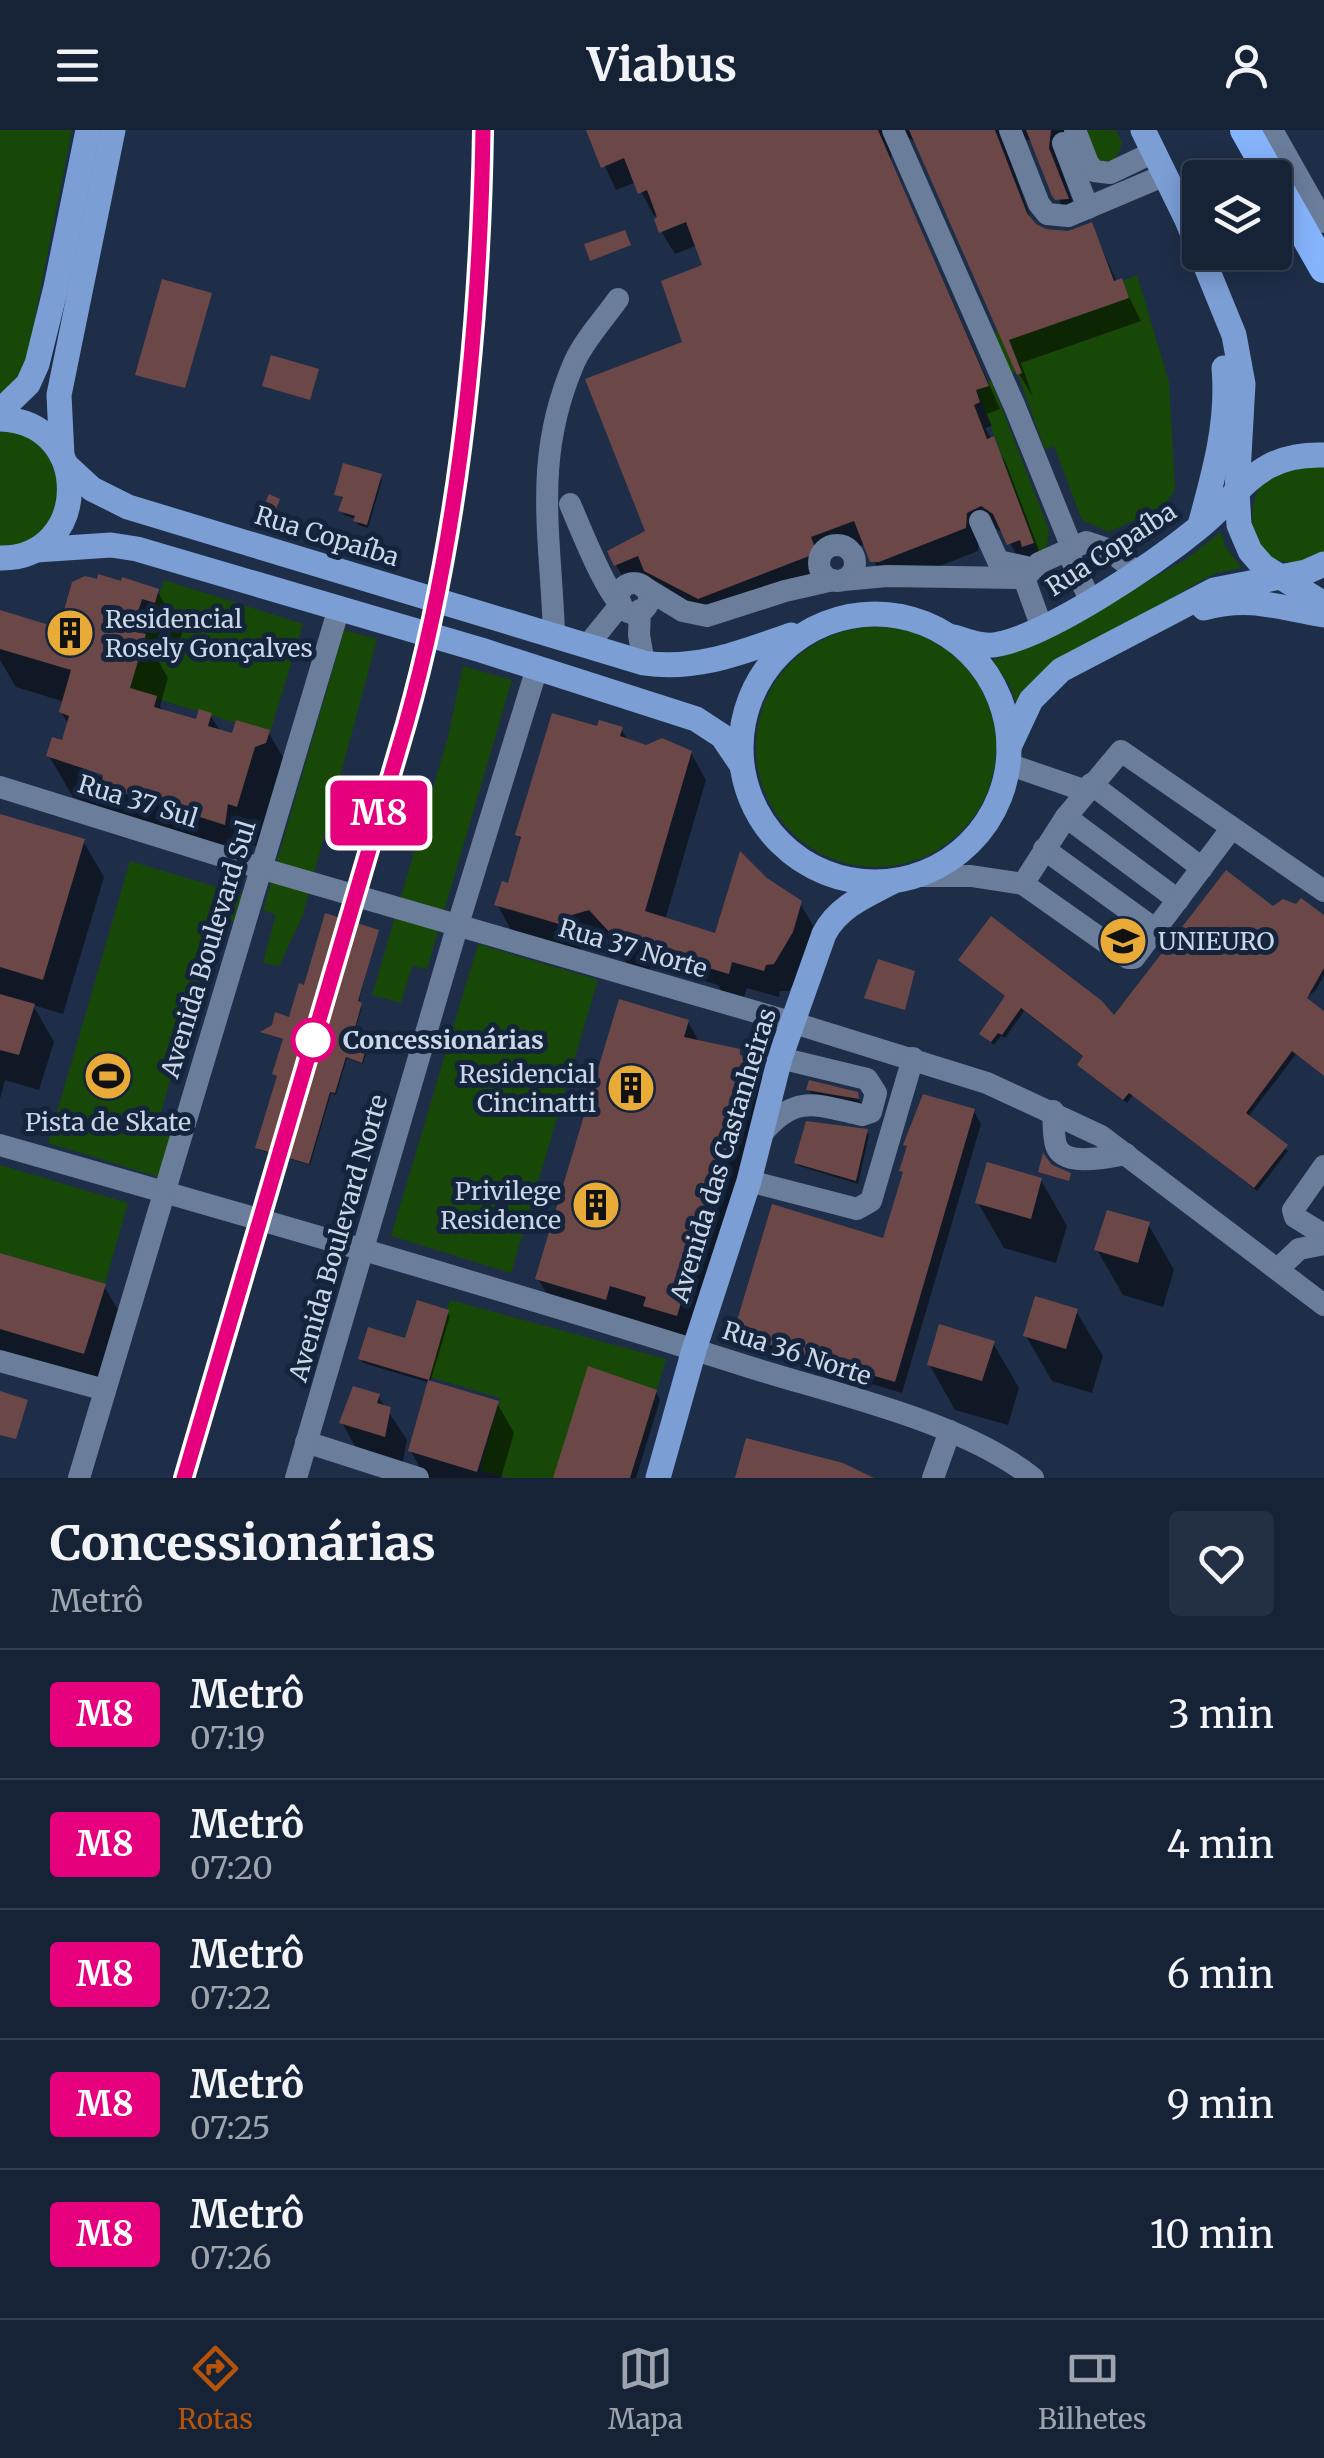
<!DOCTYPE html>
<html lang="pt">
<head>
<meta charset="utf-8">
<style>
  :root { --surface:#162236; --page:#232f42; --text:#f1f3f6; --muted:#9ea4ad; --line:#353f51; --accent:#b45309 }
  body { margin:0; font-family:Merriweather,serif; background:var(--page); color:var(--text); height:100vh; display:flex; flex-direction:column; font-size:38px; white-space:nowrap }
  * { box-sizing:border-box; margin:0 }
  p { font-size:32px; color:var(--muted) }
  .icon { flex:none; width:55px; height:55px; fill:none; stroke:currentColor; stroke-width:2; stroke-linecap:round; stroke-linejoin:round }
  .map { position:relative; height:1348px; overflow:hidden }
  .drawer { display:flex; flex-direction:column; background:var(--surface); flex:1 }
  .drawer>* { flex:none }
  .badge { padding:0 20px; border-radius:8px; font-size:35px; line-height:65px }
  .buttons { position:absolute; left:1182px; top:30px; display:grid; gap:20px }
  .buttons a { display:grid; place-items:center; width:110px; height:110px; border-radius:10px; background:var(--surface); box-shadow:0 5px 25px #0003,0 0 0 2px var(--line); font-size:50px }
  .map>.badge { position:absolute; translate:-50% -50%; box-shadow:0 0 0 5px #fff }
  .round { display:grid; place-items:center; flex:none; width:105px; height:105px; border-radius:10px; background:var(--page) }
  .head { display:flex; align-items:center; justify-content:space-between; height:170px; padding:0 50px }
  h1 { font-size:48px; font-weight:700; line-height:75px }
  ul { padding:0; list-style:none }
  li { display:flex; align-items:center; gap:30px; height:130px; padding:0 50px; border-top:2px solid var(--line) }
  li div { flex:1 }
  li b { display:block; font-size:38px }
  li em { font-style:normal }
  li .badge { min-width:110px; font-weight:700; text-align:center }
  header { display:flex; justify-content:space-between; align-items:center; height:130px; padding:0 50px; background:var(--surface); font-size:45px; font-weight:700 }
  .dock { display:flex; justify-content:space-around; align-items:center; height:140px; border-top:2px solid var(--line); background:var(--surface); font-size:28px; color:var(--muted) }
  .dock a { display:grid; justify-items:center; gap:5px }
  .dock .selected { color:var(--accent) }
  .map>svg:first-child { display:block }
  .green { fill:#184807 }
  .shadow { fill:#0007; fill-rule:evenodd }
  .building { fill:#6c4747 }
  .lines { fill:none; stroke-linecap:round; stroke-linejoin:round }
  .minor { stroke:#6a7d9b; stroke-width:22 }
  .major { stroke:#7b9ed5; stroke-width:25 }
  .highway { stroke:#86b4fc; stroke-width:30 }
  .rail-casing { stroke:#abb7c9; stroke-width:9 }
  .rail { stroke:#14243d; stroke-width:5; stroke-dasharray:15; stroke-linecap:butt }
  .line-casing { stroke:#fff; stroke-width:22 }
  .line { stroke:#e6007e; stroke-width:15 }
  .stop-dot { fill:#fff; stroke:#e6007e; stroke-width:5 }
  .labels { text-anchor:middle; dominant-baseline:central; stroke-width:10; stroke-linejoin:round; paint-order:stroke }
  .street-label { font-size:25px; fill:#cbd6e6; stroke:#14243d }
  .poi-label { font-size:25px; fill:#cbd6e6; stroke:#14243d; text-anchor:start }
  .stop-label { font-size:25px; font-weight:bold; fill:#cbd6e6; stroke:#14243d; text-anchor:start }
</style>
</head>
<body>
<header><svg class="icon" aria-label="menu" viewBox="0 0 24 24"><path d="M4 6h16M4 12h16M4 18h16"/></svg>Viabus<svg class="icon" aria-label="person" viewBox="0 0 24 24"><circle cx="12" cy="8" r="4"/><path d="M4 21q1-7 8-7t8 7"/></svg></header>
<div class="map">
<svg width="1324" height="1348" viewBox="0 0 1324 1348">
  <rect width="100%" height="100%" fill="#1e2e48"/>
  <g class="green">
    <polygon points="0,0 72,0 25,238 0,268"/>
    <path d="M 1078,0 L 1116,0 L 1122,12 C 1118,28 1114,32 1098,33 Z"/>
    <polygon points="1137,145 1169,252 1175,359 1164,377 1108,402 1082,390 1054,316 1045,320 1017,242 1007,245 993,204"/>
    <polygon points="991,250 1049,400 1047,416 1039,425 976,257"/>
    <polygon points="0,295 36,306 64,354 45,407 0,424"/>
    <path d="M 1324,336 L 1324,425 C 1313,428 1297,434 1286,432 C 1239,426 1243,348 1285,337 C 1296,334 1312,336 1324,336 Z"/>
    <polygon points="1221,402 1225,416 1242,438 1217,443 1197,453 1049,540 1017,576 1009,554 992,530 1033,515 1185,430"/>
    <polygon points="164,450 303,494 270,603 128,560"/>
    <circle cx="876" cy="617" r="120"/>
    <polygon points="344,500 377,509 303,785 279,836 263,833 276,785 263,780"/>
    <polygon points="463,536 512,550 427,839 412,836 401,873 372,865 448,607"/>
    <polygon points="130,731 244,765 236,792 218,788 156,999 172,1005 159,1047 48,1013"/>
    <polygon points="478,814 598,850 511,1143 391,1106"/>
    <polygon points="0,1035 128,1073 105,1154 0,1123"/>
    <polygon points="450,1170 666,1229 642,1311 571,1290 554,1348 508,1348 480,1340 500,1268 423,1245 430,1242"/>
  </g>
  <g class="shadow">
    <polygon points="588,0 1068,0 1074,16 1060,36 1080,93 1068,89 1032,11 1019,8 1007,21 1033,95 1045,101 1068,103 1091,95 1117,152 1121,151 1141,191 1021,233 1033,267 1019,244 918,14 908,7 892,15 891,31 1000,279 987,284 992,296 985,298 1006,333 1045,436 1023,437 1005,404 995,398 979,406 978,421 893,454 886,455 866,414 822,431 828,446 712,491 651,449 629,458 616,435 648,403 685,213 706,136 698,115 675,124 661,101 659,84 654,86 636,52 616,60"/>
    <polygon points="380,346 382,350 368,398 358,395 356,389 344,385 341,381 345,370 337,364"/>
    <path d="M 157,461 L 182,503 L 179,513 L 165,509 L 159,532 L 168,548 L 160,576 L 164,582 L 198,593 L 210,585 L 221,602 L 234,606 L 268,602 L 293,644 L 260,717 L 251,715 L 248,735 L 73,667 L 49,626 L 64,613 L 69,595 L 61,582 L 65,572 L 16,557 L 0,530 L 0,489 L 61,501 ZM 88,637 L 116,647 L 114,651 L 88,643 Z"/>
    <polygon points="621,599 629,612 691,623 706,650 665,790 717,806 765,750 800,773 816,801 808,830 789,861 780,861 779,867 747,858 743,870 723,864 718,855 651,835 649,842 629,836 606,806 583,812 580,822 512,802 497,774 509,756 522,712 518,705 598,600"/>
    <polygon points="0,686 83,711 104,747 63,884 33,875 54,912 39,960 5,950 0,969"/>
    <polygon points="1273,779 1324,788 1324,846 1315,861 1304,869 1324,884 1324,946 1296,924 1248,987 1288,1021 1257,1061 1133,965 1127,973 1082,939 1080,935 1085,928 1024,881 1005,908 1001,906 994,915 982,904 1007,868 961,830 1114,888"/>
    <polygon points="377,802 358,874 362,877 353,907 362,911 366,924 363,934 347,928 336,965 331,963 310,1035 259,1020 279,947 275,944 285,910 263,903 291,890 306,858"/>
    <polygon points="688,892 700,913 738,921 742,928 753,931 777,973 701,1227 563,1191 538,1149"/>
    <polygon points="809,960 856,964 862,975 813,967"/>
    <polygon points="974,981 981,994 902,1263 743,1216 736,1203 885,1111 905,1045 908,1019 906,1015"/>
    <polygon points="866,1001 869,1005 858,1054 799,1036 796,1032"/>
    <polygon points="1041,1050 1067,1096 1056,1133 1004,1118 978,1073"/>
    <polygon points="1148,1094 1174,1140 1163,1177 1123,1165 1097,1120"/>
    <polygon points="0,1125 104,1156 124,1190 103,1257 0,1225"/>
    <polygon points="1076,1181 1103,1226 1092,1263 1052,1251 1026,1206"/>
    <polygon points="447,1182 450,1186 430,1253 363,1233 361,1229 407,1211"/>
    <polygon points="993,1213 1019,1258 1008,1295 955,1280 929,1234"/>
    <polygon points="656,1262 660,1270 636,1348 556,1348"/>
    <polygon points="378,1266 407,1310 402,1336 359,1323 342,1293"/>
    <polygon points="497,1273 514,1303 501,1348 426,1348 410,1320"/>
  </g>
  <g class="building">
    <polygon points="586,0 878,0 989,256 976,260 980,272 974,275 987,309 994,306 1034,413 1022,417 1020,410 1007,415 993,384 981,376 967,383 966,398 879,432 870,432 854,391 811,407 817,423 698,469 644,441 638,426 614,436 607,421 645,401 585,249 682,212 661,151 702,135 686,92 659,103 654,89 657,87 647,60 638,64 624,28 601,38"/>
    <polygon points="909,0 995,0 1027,83 1036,94 1046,99 1068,101 1092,92 1114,151 1122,148 1129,168 1009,210 1022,243 1017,245"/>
    <polygon points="1026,0 1051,0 1049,18 1069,69 1055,70 1052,66"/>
    <polygon points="625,100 631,115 590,131 584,114"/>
    <polygon points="162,149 212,163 185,258 135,245"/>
    <polygon points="271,225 319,239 310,270 262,256"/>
    <polygon points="343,333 382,344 367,395 353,391 355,386 338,381 343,367 334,365"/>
    <polygon points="269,364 280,369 273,387 261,383"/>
    <polygon points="98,444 121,451 122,447 159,459 155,473 142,469 132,501 146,504 130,558 157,566 154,577 196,589 199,579 212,583 208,596 232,603 236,590 270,600 266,613 255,617 237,677 228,674 225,695 101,656 103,645 46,626 52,607 62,610 69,586 59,582 71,540 0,519 0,480 59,498 72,452 85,446 97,449"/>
    <polygon points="552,583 597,596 599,590 623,597 620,606 646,615 662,608 692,621 645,781 715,803 740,721 767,748 802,771 793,802 774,834 766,835 764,841 732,832 729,844 705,837 707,830 636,809 634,817 610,810 612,805 589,780 569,786 566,796 494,775 502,751 508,753 521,707 515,705"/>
    <polygon points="0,684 85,709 43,850 0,837"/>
    <polygon points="1226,740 1273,776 1283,769 1296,774 1301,768 1324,785 1324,838 1307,868 1324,881 1324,946 1292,921 1246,983 1288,1015 1254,1058 1129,963 1123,970 1077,935 1083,926 1021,878 1002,905 998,903 991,912 979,904 1005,866 958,830 991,786 1102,871 1114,885"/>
    <polygon points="325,783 379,800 358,871 362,873 353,905 364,909 362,914 366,919 362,933 346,927 335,963 330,962 309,1034 255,1018 277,946 272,944 283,909 260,902 272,895 275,882 289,887 299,853 304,855"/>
    <polygon points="878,829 915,841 905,880 864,868"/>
    <polygon points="0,864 35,874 19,925 0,920"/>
    <polygon points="619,869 689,890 684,907 740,919 740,925 755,929 677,1186 643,1176 646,1167 610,1156 606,1170 535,1149"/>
    <polygon points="809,950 858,962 859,969 806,960"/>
    <polygon points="923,964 975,979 895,1252 733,1204 772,1074 883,1108 903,1042 899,1041 907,1016 903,1015"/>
    <polygon points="806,991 868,999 856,1051 794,1033"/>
    <polygon points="1043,1023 1052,1035 1071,1043 1069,1051 1038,1042"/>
    <polygon points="987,1032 1042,1048 1031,1089 975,1073"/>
    <polygon points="1107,1080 1150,1092 1138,1133 1094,1120"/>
    <polygon points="0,1123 106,1154 84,1224 0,1199"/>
    <polygon points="1035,1166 1078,1179 1066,1219 1023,1206"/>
    <polygon points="417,1170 449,1180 429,1250 358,1229 368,1197 405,1208"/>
    <polygon points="939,1194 995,1211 982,1251 927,1235"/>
    <polygon points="588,1236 657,1260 630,1348 553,1348"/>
    <polygon points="428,1250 499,1271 477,1342 408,1321"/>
    <polygon points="353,1256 380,1264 377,1273 391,1277 385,1307 339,1293"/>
    <polygon points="0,1261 28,1270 16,1309 0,1305"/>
    <polygon points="746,1308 843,1333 874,1348 735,1348"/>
  </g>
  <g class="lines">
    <g class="minor">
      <polyline points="893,0 1015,277 1072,418"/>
      <polyline points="1010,0 1039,74 1047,84 1068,86 1165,45"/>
      <polyline points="1075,0 1088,33 1094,41 1110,43 1154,22"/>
      <polyline points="1272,0 1324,92"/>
      <polyline points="1063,13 1088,78"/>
      <path d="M 570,374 C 579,395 606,463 620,473"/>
      <polyline points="980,391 998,431 1026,437"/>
      <circle cx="837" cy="433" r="18"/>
      <polyline points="1067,420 1090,470"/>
      <polyline points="1024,448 1042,498"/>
      <polyline points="843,450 887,446 1024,448 1039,433 1086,412 1107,419 1137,442"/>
      <circle cx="634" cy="468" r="15"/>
      <polyline points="642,456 683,481 707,486 785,461 833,450"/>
      <polyline points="640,480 639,505 644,533"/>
      <path d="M 554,505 C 551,406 532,330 574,233 C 584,210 604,189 618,169"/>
      <polyline points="587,516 621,474"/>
      <polyline points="1008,634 1086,661"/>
      <polyline points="1091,654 1202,738"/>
      <polyline points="0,657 260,738 794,893 987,953 1101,1006 1324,1175"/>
      <polyline points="1066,687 1178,770"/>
      <polyline points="1044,719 1156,800"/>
      <polyline points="920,746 971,746 1023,754 1128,828 1134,828 1231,699"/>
      <polyline points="1023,754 1066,687 1121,621 1324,761"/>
      <path d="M 1053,981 C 1054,991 1053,1005 1056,1015 C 1063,1038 1109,1027 1126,1024"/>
      <path d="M 762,1004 C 795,963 817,975 862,985 L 871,982 L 876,963 L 867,949 L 780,928"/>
      <path d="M 0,1015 C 249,1086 499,1158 746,1236 C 834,1264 962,1291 1033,1348"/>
      <polyline points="1324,1036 1293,1080 1295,1087 1324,1105"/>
      <polyline points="749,1051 857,1079 871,1071 913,928"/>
      <polyline points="1279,1138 1299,1119 1324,1114"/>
      <polyline points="0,1231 105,1260"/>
      <polyline points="306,1312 418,1348"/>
      <polyline points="79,1348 339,478"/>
      <polyline points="296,1348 455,804 537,538"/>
      <polyline points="933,1348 950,1301"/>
    </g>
    <g class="major">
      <polyline points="1143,0 1187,90 1234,205 1243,254 1237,361 1239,395 1250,421 1263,436 1324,474"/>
      <polyline points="0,281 28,254 37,234 56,157 88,0"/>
      <path d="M 0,289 C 94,291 91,430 0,428"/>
      <polyline points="62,326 59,265 113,0"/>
      <path d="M 67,336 L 92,359 L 128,377 L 644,533 C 697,541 742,522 791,505"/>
      <path d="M 1200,395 C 1214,344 1229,292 1224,238"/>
      <polyline points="36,420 111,415 137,419 481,520 696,589 722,606 741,634"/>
      <path d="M 1204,478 C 1251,465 1279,478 1324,485"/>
      <circle cx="875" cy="618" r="134"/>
      <path d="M 954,507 C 968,511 984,518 999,514 C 1052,503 1154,434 1197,399 C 1244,362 1255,323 1324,325"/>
      <polyline points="1009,617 1031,570 1061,540 1214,460 1306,442 1324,434"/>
      <path d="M 658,1348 L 694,1220 L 749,1051 L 780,928 L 824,804 C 838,777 865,766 892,752"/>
    </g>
    <g class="highway">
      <polyline points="1245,0 1272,48"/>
      <polyline points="1275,52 1324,138"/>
    </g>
    <g class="rail-casing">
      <path id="rail" d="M 184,1348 L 414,566 C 455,379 480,192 483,0"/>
    </g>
    <use href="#rail" class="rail"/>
  </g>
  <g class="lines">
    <g class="line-casing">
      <path id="line" d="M 184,1348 L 406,594 C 460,402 480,199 483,0"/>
    </g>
    <use href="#line" class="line"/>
  </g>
  <defs>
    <g id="building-disc" transform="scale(2.5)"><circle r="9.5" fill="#e8ab37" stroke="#14243d"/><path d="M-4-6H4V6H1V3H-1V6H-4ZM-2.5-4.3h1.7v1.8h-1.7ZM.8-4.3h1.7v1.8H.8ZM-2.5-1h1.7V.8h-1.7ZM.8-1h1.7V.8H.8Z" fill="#111"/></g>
    <g id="university-disc" transform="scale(2.5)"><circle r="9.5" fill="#e8ab37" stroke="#14243d"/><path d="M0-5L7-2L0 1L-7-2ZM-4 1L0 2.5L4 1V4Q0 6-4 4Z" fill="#111"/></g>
    <g id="stadium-disc" transform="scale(2.5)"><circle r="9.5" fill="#e8ab37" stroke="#14243d"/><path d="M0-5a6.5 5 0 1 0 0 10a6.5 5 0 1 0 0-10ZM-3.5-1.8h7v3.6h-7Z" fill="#111"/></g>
  </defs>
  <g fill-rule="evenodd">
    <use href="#building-disc" x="70" y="503"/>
    <use href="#university-disc" x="1123" y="811"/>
    <use href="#stadium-disc" x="108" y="946"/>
    <use href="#building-disc" x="631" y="958"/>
    <use href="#building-disc" x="596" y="1075"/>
  </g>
  <circle class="stop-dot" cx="313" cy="910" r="20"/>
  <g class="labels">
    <g class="street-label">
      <text transform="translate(327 406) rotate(17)">Rua Copaíba</text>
      <text transform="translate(1111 419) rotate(-33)">Rua Copaíba</text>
      <text transform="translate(138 671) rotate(17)">Rua 37 Sul</text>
      <text transform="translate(633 818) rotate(16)">Rua 37 Norte</text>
      <text transform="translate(208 819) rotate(-73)">Avenida Boulevard Sul</text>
      <text transform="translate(723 1025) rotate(-73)">Avenida das Castanheiras</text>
      <text transform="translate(338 1108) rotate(-74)">Avenida Boulevard Norte</text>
      <text transform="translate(797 1223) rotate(18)">Rua 36 Norte</text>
    </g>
    <g class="poi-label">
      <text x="105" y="489">Residencial<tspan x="105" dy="29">Rosely Gonçalves</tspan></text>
      <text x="1158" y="811">UNIEURO</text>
      <text x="596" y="944" text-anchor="end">Residencial<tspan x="596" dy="29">Cincinatti</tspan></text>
      <text x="108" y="992" text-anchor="middle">Pista de Skate</text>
      <text x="561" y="1061" text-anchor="end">Privilege<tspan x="561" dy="29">Residence</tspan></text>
    </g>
    <g class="stop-label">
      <text x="343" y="910">Concessionárias</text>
    </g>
  </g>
</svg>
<div class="buttons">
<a><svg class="icon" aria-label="layers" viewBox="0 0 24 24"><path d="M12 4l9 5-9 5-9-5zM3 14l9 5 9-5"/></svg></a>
</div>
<b class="badge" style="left:379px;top:683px;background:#e6007e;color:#fff">M8</b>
</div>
<section class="drawer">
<div class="head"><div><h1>Concessionárias</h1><p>Metrô</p></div><a class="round"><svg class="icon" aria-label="heart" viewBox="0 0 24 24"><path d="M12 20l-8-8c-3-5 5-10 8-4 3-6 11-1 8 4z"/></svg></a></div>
<ul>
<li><span class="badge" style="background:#e6007e;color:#fff">M8</span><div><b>Metrô</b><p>07:19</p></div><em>3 min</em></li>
<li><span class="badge" style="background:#e6007e;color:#fff">M8</span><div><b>Metrô</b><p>07:20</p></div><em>4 min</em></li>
<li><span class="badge" style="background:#e6007e;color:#fff">M8</span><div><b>Metrô</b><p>07:22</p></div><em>6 min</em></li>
<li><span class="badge" style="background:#e6007e;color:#fff">M8</span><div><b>Metrô</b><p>07:25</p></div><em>9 min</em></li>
<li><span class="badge" style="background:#e6007e;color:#fff">M8</span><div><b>Metrô</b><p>07:26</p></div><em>10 min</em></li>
</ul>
</section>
<nav class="dock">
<a class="selected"><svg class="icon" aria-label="directions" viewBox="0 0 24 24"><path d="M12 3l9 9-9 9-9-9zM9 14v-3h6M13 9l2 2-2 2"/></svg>Rotas</a>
<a><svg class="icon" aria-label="map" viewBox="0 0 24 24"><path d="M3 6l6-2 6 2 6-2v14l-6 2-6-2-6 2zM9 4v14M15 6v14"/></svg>Mapa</a>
<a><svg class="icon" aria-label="tickets" viewBox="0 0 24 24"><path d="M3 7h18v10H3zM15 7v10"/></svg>Bilhetes</a>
</nav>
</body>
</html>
